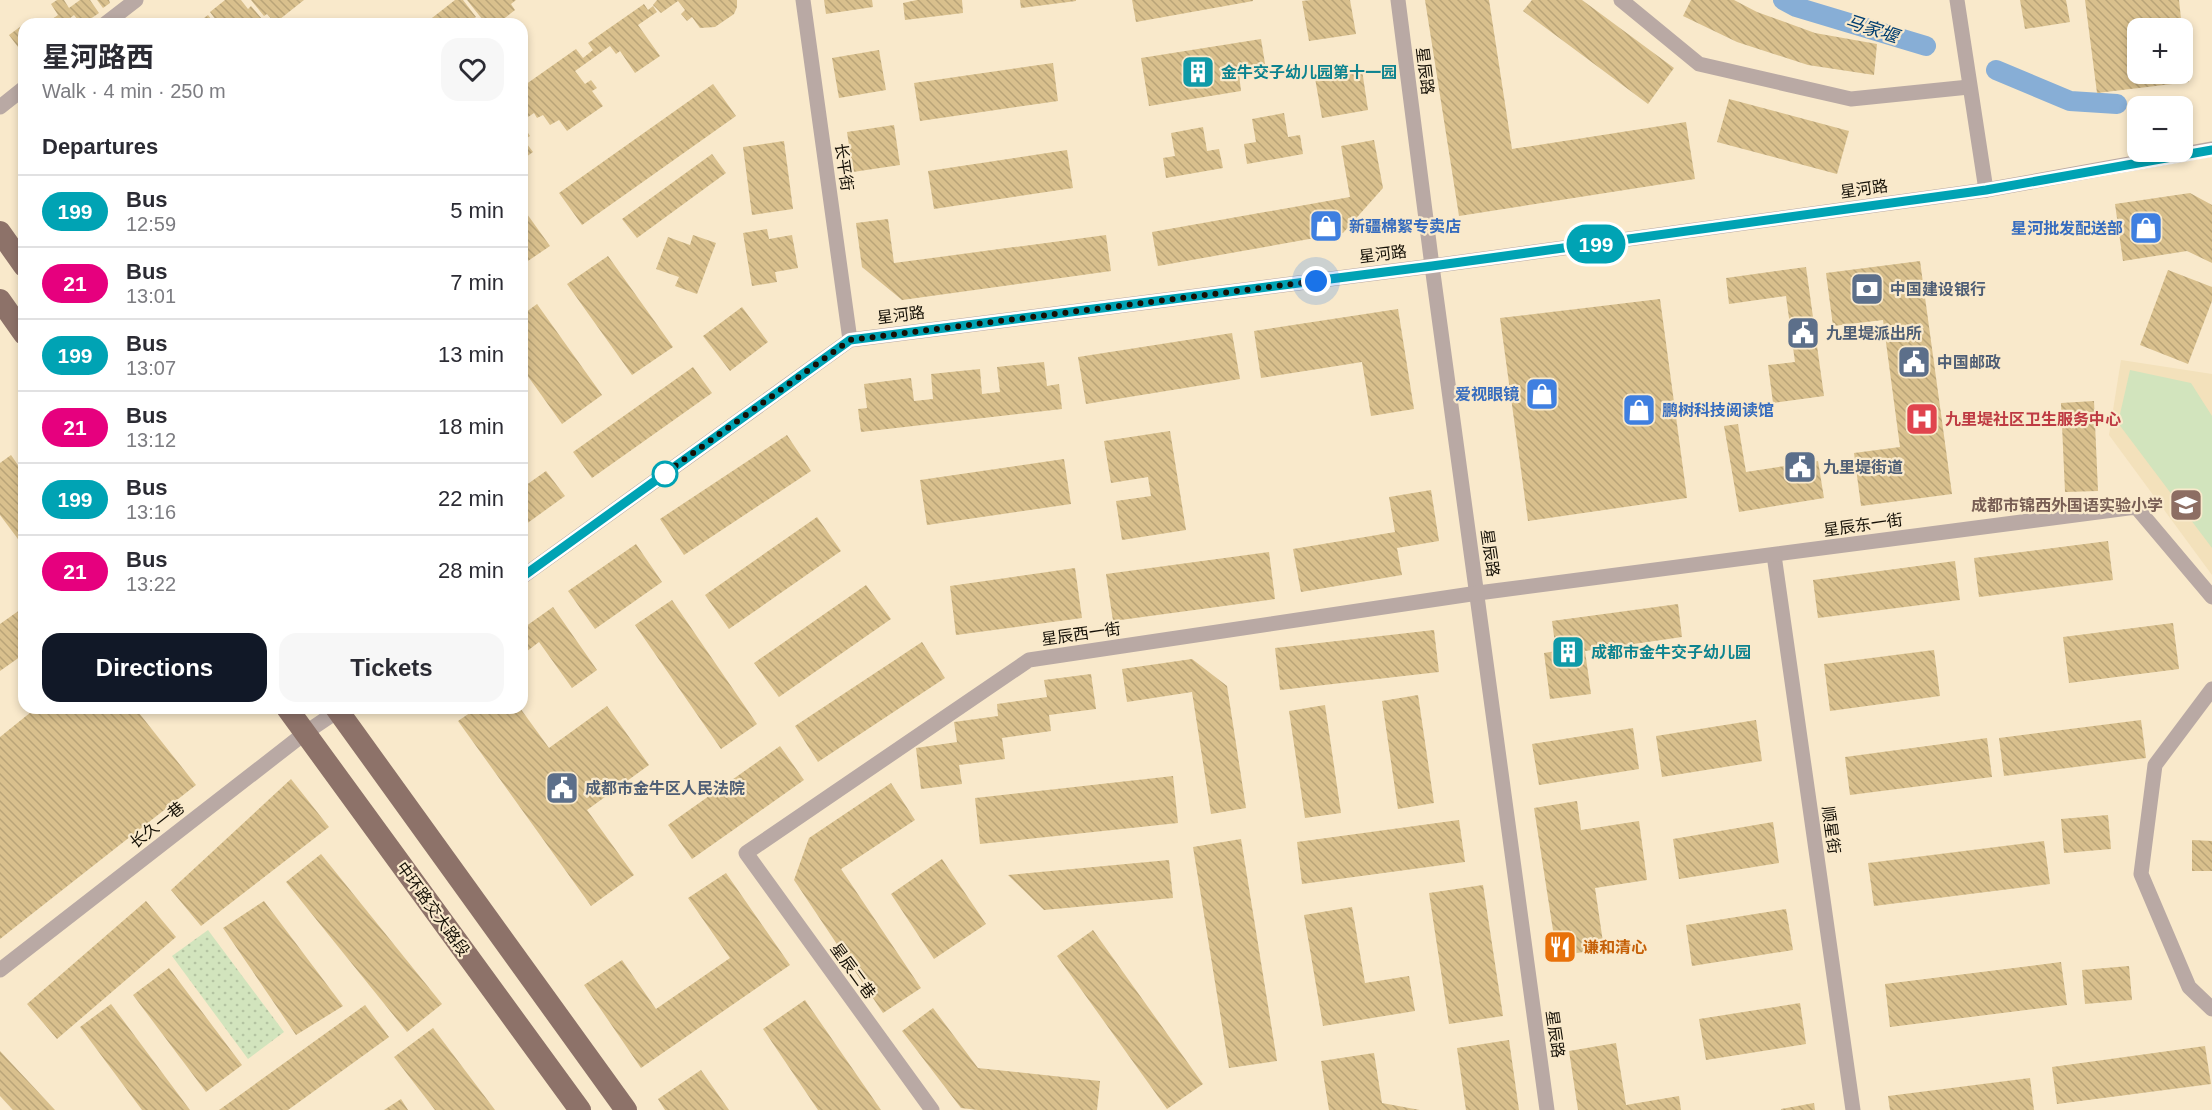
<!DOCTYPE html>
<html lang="en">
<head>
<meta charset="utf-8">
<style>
  :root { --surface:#fff; --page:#f7f7f7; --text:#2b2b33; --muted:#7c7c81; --line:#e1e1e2; --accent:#111827 }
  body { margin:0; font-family:Helvetica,"Noto Sans SC",sans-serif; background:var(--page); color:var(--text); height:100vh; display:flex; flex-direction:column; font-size:22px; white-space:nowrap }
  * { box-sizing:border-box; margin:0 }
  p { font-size:20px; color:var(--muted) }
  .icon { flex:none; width:33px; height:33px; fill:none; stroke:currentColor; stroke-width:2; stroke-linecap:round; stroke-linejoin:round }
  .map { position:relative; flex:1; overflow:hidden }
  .drawer { position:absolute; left:18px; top:18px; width:510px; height:696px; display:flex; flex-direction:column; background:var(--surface); border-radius:18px; box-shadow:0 3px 9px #0003 }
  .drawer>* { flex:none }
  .badge { padding:0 12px; border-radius:20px; font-size:21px; line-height:39px }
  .controls { position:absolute; left:2127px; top:18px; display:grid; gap:12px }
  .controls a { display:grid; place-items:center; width:66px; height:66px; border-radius:12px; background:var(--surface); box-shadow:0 3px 9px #0003; font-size:30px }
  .you { position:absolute; width:30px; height:30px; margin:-15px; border:4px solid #fff; border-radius:50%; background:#1a73e8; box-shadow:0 0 0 9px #1a73e833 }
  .map>.badge { position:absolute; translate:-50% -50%; box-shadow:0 0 0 3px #fff }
  h2 { padding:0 24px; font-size:22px; line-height:54px }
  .round { display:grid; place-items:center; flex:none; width:63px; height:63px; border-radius:18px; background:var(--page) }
  .summary { display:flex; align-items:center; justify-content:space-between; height:102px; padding:0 24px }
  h1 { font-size:28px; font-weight:700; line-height:45px }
  .cta { display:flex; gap:12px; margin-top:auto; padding:12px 24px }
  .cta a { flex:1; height:69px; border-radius:18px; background:var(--accent); color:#fff; font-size:24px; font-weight:700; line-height:69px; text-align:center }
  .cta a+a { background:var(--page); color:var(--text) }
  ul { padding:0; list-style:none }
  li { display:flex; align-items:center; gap:18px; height:72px; padding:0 24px; border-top:2px solid var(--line) }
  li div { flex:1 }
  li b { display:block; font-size:22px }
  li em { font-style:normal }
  li .badge { min-width:66px; font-weight:700; text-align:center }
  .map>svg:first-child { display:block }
  .built { fill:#f3e1bb }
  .green { fill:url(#green-dots) }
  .pitch { fill:#d2e4bd }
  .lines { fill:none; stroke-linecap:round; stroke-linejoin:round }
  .canal { stroke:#87aed6; stroke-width:20 }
  .building { fill:url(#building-back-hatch) }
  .minor { stroke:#b9a9a4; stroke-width:15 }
  .primary { stroke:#8d7269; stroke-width:22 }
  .line-casing { stroke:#fff; stroke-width:14 }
  .line { stroke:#00a3b4; stroke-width:9 }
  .walk { stroke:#151006; stroke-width:6; stroke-dasharray:0 10.8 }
  .stop-dot { fill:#fff; stroke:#00a3b4; stroke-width:3 }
  .labels { text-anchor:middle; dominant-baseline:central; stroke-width:4.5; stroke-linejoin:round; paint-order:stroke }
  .street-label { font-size:16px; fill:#151006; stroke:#f9e9cb }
  .culture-label { font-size:16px; font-weight:bold; fill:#0d838f; stroke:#f9e9cb; text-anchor:start }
  .shop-label { font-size:16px; font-weight:bold; fill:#366cbe; stroke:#f9e9cb; text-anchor:start }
  .service-label { font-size:16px; font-weight:bold; fill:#4e5e75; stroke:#f9e9cb; text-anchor:start }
  .health-label { font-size:16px; font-weight:bold; fill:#be3a42; stroke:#f9e9cb; text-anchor:start }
  .education-label { font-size:16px; font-weight:bold; fill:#785e54; stroke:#f9e9cb; text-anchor:end }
  .food-label { font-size:16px; font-weight:bold; fill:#c56008; stroke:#f9e9cb; text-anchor:start }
  .water-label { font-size:18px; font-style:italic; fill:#003e70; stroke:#f9e9cb }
</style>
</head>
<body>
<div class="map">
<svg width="2212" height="1110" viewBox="0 0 2212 1110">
  <defs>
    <pattern id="green-dots" width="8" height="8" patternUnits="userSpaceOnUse" patternTransform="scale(1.5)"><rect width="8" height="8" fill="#d2e4bd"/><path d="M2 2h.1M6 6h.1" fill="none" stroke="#b3c3a1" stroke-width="1.8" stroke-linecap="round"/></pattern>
    <pattern id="building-back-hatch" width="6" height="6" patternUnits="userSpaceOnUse" patternTransform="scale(1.5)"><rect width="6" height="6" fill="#d9c08d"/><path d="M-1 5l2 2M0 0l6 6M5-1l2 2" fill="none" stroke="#b9a478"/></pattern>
  </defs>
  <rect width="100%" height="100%" fill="#f9e9cb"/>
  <polygon class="built" points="2121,360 2212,374 2212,575 2109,435"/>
  <polygon class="green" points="208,930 284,1032 248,1059 172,956"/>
  <polygon class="pitch" points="2130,370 2191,383 2212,416 2212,548 2118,423"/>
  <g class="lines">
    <g class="canal">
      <polyline points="1783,0 1796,7 1926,46"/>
      <polyline points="1996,70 2070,101 2117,104"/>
    </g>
  </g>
  <g class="building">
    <polygon points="57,0 64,0 69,8 80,0 90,0 99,13 83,24 81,24 74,15 63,24 45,24 58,15 51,4"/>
    <polygon points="97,0 109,0 110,3 103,8"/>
    <polygon points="225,0 241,0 248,9 251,6 262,19 258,22 259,24 219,24 210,12"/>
    <polygon points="251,0 304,0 275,23 267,14 264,16"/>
    <polygon points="455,0 463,0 476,17 473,19 477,24 432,24 435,22 432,18"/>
    <polygon points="467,0 516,0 511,4 515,10 497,24 486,24"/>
    <polygon points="657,0 737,0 737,7 734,14 715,27 700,28 692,17 687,21 681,14 685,10 678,1 661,13 653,5"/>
    <polygon points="824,0 872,0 873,7 826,14"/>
    <polygon points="917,0 962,0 963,13 905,20 903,3"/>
    <polygon points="1020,0 1076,0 1076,1 1021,8"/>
    <polygon points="1132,0 1253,0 1253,1 1136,22"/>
    <polygon points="1311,0 1350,0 1356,34 1309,41 1302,1"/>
    <polygon points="1425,0 1489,0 1512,149 1686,122 1695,179 1459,216"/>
    <polygon points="1532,0 1582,0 1674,68 1648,104 1523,11"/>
    <polygon points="1691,0 1734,0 1757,12 1815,33 1877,44 1874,75 1808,65 1737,42 1683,16"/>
    <polygon points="2020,0 2066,0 2070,22 2025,29"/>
    <polygon points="2085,0 2179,0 2182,28 2138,28 2138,74 2182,74 2184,42 2189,82 2097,93"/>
    <polygon points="644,4 648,10 653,6 657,12 638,25 660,56 635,73 620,51 616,54 610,46 575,71 585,84 591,80 597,88 592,91 603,106 567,131 559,120 550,125 543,115 537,118 534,113 528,117 525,113 522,115 522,87 576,49 583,58 593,50 588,43"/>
    <polygon points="208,15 215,24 196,24"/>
    <polygon points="33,18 40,24 25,24"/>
    <polygon points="24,24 24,55 9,35"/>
    <polygon points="1261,39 1266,70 1239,74 1241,91 1149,106 1141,58"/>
    <polygon points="879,50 886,90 839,98 832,58"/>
    <polygon points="1053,63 1058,101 920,121 914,83"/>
    <polygon points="1362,70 1368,110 1322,118 1315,78"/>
    <polygon points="713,84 736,116 582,225 559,193"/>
    <polygon points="1729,99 1849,131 1837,174 1717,142"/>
    <polygon points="1284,113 1288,137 1300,135 1303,154 1247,164 1244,144 1256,142 1252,119"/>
    <polygon points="894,125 900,165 853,172 847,132"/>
    <polygon points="524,127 530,136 524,140 533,152 526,157 524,154 522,156 522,129"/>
    <polygon points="1203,127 1207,151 1219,149 1223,168 1166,178 1163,158 1175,156 1171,133"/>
    <polygon points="1374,140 1383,188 1343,233 1158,266 1152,232 1350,197 1341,146"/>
    <polygon points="784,141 793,209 752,215 743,147"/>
    <polygon points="1067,150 1073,188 934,209 928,171"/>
    <polygon points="712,154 726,173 637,238 622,219"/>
    <polygon points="2190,193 2212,205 2212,263 2187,251 2123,261 2115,204"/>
    <polygon points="527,214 550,246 522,265 522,218"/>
    <polygon points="888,219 894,263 1106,235 1111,271 902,300 862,267 856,223"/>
    <polygon points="767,229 769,239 792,235 798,268 775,272 777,282 752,286 743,233"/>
    <polygon points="693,235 716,243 697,294 675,286 679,277 656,269 668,237 690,245"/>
    <polygon points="608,256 673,347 632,375 567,284"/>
    <polygon points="1920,261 1952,494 1861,506 1854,453 1900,447 1883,320 1833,326 1826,273"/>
    <polygon points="1806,267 1824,396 1773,403 1768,365 1795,362 1786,296 1729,304 1726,278"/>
    <polygon points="2168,270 2212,287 2212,301 2188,364 2140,345"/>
    <polygon points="1660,299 1687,498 1528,521 1500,318"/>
    <polygon points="537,304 602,395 562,424 522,368 522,315"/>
    <polygon points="742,307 768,342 730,371 703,336"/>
    <polygon points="1398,309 1414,409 1371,416 1362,362 1261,378 1254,331"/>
    <polygon points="1232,333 1240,379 1086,404 1078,357"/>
    <polygon points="1044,362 1047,386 1059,384 1062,409 861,432 858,409 867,408 864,384 911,378 914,401 933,399 931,374 980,369 982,394 1000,392 997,367"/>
    <polygon points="693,367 712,393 592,478 573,452"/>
    <polygon points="2094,401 2098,491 2065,492 2061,403"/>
    <polygon points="1738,424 1746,472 1818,461 1824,498 1739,512 1724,426"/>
    <polygon points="1170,431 1186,530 1122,540 1116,501 1151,496 1148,477 1111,483 1104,441"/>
    <polygon points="787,435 811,471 684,555 660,519"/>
    <polygon points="11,455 24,474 24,535 18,539 0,515 0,463"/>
    <polygon points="1064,459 1071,504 927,525 920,480"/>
    <polygon points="546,471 565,496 522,527 522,488"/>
    <polygon points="1431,490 1439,541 1397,548 1402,575 1301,592 1293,549 1395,532 1389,497"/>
    <polygon points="817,517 841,551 729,629 705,595"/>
    <polygon points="2108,541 2113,580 1979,597 1974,558"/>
    <polygon points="636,544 662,582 595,629 568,591"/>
    <polygon points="1269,552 1275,599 1113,621 1106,574"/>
    <polygon points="1955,561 1960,600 1818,618 1813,580"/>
    <polygon points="1075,568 1082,618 956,635 950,586"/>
    <polygon points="866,585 891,619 779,697 754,663"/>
    <polygon points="672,600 757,724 721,749 635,625"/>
    <polygon points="1678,604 1682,637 1585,651 1591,694 1550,699 1544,653 1556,651 1552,621"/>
    <polygon points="24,607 24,654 0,671 0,624"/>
    <polygon points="553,607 597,670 572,688 539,642 522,655 522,629"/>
    <polygon points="2173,623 2179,669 2069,683 2063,637"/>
    <polygon points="1434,630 1439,672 1280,690 1275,648"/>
    <polygon points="922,642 945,678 818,762 795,726"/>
    <polygon points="1934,650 1940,696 1830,711 1824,664"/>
    <polygon points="1192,659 1227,686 1246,808 1211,814 1192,692 1127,702 1122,669"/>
    <polygon points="1091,674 1096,709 1049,715 1051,731 1002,738 1005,759 959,765 962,784 921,789 916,748 957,742 954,722 998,716 997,704 1047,697 1044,680"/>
    <polygon points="1418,695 1434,803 1398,809 1382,701"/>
    <polygon points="1325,705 1341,813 1305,818 1289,711"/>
    <polygon points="607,706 649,765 587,810 634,875 591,906 458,721 477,708 520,708 549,748"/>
    <polygon points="36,708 135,708 196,785 0,939 0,737"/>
    <polygon points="1756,720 1762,761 1662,777 1656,736"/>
    <polygon points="2141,720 2146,758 2004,776 1999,738"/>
    <polygon points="1633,728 1639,769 1539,785 1532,744"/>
    <polygon points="1987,738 1992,777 1850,795 1845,757"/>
    <polygon points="780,746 804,780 692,859 668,825"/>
    <polygon points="1173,776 1178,823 980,844 975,798"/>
    <polygon points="291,779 329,827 201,926 171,890"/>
    <polygon points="891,783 915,820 841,869 921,988 883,1013 794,880 809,838"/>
    <polygon points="1577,801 1581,830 1639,821 1647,880 1595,888 1604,949 1557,956 1534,808"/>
    <polygon points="2108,815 2111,849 2064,853 2061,819"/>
    <polygon points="1459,820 1465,862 1302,884 1297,842"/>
    <polygon points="1773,822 1779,863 1679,879 1673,839"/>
    <polygon points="1241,839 1277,1061 1229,1068 1193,847"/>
    <polygon points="2192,840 2212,841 2212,871 2192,871"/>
    <polygon points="2044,841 2050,884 1874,906 1868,863"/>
    <polygon points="321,854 442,1004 407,1032 286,882"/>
    <polygon points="942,859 986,924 934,959 891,894"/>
    <polygon points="1169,860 1173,898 1044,910 1008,875"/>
    <polygon points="726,873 790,965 641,1068 584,985 622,960 656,1009 730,958 688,898"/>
    <polygon points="1483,885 1503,1016 1449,1024 1429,893"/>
    <polygon points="146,901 176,937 57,1039 27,1004"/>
    <polygon points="264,901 343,1006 296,1035 223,928"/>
    <polygon points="1352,907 1365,983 1409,976 1415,1011 1323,1026 1304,915"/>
    <polygon points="1786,909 1793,950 1692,966 1686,925"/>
    <polygon points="1093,930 1203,1084 1167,1109 1057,956"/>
    <polygon points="2061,962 2067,1005 1890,1027 1885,984"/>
    <polygon points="2129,966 2132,1000 2085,1004 2082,970"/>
    <polygon points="169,968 242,1065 206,1092 133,995"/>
    <polygon points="805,1000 881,1110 818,1110 763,1029"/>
    <polygon points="1800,1003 1806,1044 1706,1060 1699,1019"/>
    <polygon points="111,1004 190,1110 142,1110 80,1027"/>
    <polygon points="365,1005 389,1037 288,1110 219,1110"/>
    <polygon points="933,1008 978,1068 1100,1081 1097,1110 978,1110 961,1108 902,1031"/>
    <polygon points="433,1028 495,1110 435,1110 394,1057"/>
    <polygon points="1509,1040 1519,1110 1466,1110 1457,1048"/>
    <polygon points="1616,1043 1626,1105 1679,1096 1681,1110 1578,1110 1569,1051"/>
    <polygon points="2205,1046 2211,1084 2057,1104 2052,1067"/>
    <polygon points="0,1051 55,1110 13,1110 0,1096"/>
    <polygon points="1374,1053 1382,1103 1420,1110 1329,1110 1321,1061"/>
    <polygon points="701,1070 729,1110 665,1110 658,1099"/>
    <polygon points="2030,1078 2034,1110 1890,1110 1888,1096"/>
    <polygon points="401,1099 408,1110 384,1110"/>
    <polygon points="1814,1103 1815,1110 1781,1110 1781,1109"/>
  </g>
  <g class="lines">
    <g class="minor">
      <polyline points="803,0 850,340"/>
      <polyline points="1398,0 1432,266 1547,1110"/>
      <polyline points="1621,0 1699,64 1851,99 1969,87"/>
      <polyline points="1957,0 1986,190"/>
      <polyline points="105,24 136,0"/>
      <polyline points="0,107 24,88"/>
      <polyline points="1774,555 1853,1110"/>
      <polyline points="522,577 850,340 1432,266 1986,190 2212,149"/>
      <polyline points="2212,689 2155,765 2141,874 2189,987 2212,1009"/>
      <polyline points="0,970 305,733 342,708"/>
      <polyline points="932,1110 746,853 1029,660 1478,593 2136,507 2212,597"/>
    </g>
    <g class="primary">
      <polyline points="0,232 24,266"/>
      <polyline points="0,300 24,334"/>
      <polyline points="287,708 580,1110"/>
      <polyline points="336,708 626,1110"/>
    </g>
  </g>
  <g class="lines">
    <g class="line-casing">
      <polyline id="line" points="522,577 850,340 1432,266 1986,190 2212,150"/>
    </g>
    <use href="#line" class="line"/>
    <polyline class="walk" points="665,474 657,479 850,340 1316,281"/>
  </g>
  <defs>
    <g id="building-square" transform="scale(1.725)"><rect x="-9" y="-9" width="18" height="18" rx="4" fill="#0f9aa8" stroke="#f9e9cb"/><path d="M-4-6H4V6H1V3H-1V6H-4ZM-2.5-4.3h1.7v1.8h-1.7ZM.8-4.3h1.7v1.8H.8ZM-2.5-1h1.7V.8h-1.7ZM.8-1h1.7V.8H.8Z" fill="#fff"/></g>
    <g id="shop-square" transform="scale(1.725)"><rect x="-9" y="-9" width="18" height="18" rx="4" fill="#3f7fe0" stroke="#f9e9cb"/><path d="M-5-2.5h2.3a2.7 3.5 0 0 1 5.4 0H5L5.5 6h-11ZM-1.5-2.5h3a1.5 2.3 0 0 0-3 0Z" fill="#fff"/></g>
    <g id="bank-square" transform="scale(1.725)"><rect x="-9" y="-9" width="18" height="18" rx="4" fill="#5c6f8a" stroke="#f9e9cb"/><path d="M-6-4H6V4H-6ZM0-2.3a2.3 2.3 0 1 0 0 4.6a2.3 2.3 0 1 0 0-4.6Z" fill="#fff"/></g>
    <g id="civic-square" transform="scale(1.725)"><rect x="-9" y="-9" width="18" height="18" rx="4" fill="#5c6f8a" stroke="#f9e9cb"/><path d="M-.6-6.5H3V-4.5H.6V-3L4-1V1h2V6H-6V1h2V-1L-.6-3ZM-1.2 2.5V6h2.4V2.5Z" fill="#fff"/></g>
    <g id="hospital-square" transform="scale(1.725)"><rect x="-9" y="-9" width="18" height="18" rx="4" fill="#e0444e" stroke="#f9e9cb"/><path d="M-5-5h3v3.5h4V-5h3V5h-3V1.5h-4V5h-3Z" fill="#fff"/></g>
    <g id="school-square" transform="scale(1.725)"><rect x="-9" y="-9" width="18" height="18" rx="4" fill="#8d6e63" stroke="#f9e9cb"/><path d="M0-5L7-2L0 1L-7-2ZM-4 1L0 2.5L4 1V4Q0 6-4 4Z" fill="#fff"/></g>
    <g id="restaurant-square" transform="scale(1.725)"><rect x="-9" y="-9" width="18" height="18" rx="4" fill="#e8710a" stroke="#f9e9cb"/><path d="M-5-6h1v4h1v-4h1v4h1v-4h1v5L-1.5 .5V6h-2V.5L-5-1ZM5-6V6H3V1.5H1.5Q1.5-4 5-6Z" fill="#fff"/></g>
  </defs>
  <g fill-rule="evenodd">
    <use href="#building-square" x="1198" y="72"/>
    <use href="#shop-square" x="1326" y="226"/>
    <use href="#shop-square" x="2146" y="228"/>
    <use href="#bank-square" x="1867" y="289"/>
    <use href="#civic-square" x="1803" y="333"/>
    <use href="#civic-square" x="1914" y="362"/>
    <use href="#shop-square" x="1542" y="394"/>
    <use href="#shop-square" x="1639" y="410"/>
    <use href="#hospital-square" x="1922" y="419"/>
    <use href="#civic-square" x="1800" y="467"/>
    <use href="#school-square" x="2186" y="505"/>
    <use href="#building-square" x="1568" y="652"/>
    <use href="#civic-square" x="562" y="788"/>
    <use href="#restaurant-square" x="1560" y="947"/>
  </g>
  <circle class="stop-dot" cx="665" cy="474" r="12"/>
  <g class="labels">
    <g class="street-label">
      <text transform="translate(1425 71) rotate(83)">星辰路</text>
      <text transform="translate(844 167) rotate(82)">长平街</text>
      <text transform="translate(1864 189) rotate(-8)">星河路</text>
      <text transform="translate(1383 254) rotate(-7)">星河路</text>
      <text transform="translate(901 315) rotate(-7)">星河路</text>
      <text transform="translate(1863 525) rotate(-8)">星辰东一街</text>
      <text transform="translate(1490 553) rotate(82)">星辰路</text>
      <text transform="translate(1081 634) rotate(-8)">星辰西一街</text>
      <text transform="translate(157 825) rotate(-38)">长久一巷</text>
      <text transform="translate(1831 830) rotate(82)">顺星街</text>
      <text transform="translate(433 909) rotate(54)">中环路交大路段</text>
      <text transform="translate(853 971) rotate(54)">星辰二巷</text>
      <text transform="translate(1555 1034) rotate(82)">星辰路</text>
    </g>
    <g class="culture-label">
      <text x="1221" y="72">金牛交子幼儿园第十一园</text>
      <text x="1591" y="652">成都市金牛交子幼儿园</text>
    </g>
    <g class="shop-label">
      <text x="1349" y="226">新疆棉絮专卖店</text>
      <text x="2123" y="228" text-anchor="end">星河批发配送部</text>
      <text x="1519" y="394" text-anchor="end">爱视眼镜</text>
      <text x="1662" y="410">鹏树科技阅读馆</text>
    </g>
    <g class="service-label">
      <text x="1890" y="289">中国建设银行</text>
      <text x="1826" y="333">九里堤派出所</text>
      <text x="1937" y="362">中国邮政</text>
      <text x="1823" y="467">九里堤街道</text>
      <text x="585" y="788">成都市金牛区人民法院</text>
    </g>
    <g class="health-label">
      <text x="1945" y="419">九里堤社区卫生服务中心</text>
    </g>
    <g class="education-label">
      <text x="2163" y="505">成都市锦西外国语实验小学</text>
    </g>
    <g class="food-label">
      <text x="1583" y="947">谦和清心</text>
    </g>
    <g class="water-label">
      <text transform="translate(1872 29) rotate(18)">马家堰</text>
    </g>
  </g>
</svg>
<div class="controls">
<a>+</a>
<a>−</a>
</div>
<div class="you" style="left:1316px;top:281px"></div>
<b class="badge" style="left:1596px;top:244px;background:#00a3b4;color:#fff">199</b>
<section class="drawer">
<div class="summary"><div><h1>星河路西</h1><p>Walk · 4 min · 250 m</p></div><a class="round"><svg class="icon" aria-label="heart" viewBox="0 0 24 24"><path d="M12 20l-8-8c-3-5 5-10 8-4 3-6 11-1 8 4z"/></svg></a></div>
<h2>Departures</h2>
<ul>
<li><span class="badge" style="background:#00a3b4;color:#fff">199</span><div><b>Bus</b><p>12:59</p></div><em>5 min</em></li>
<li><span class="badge" style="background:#e6007e;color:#fff">21</span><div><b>Bus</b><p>13:01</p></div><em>7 min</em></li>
<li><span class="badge" style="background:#00a3b4;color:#fff">199</span><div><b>Bus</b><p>13:07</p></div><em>13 min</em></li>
<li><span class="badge" style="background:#e6007e;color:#fff">21</span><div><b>Bus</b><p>13:12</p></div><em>18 min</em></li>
<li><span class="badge" style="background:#00a3b4;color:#fff">199</span><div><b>Bus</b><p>13:16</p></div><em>22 min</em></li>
<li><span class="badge" style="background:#e6007e;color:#fff">21</span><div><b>Bus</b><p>13:22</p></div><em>28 min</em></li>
</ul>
<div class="cta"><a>Directions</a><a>Tickets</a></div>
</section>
</div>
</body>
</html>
